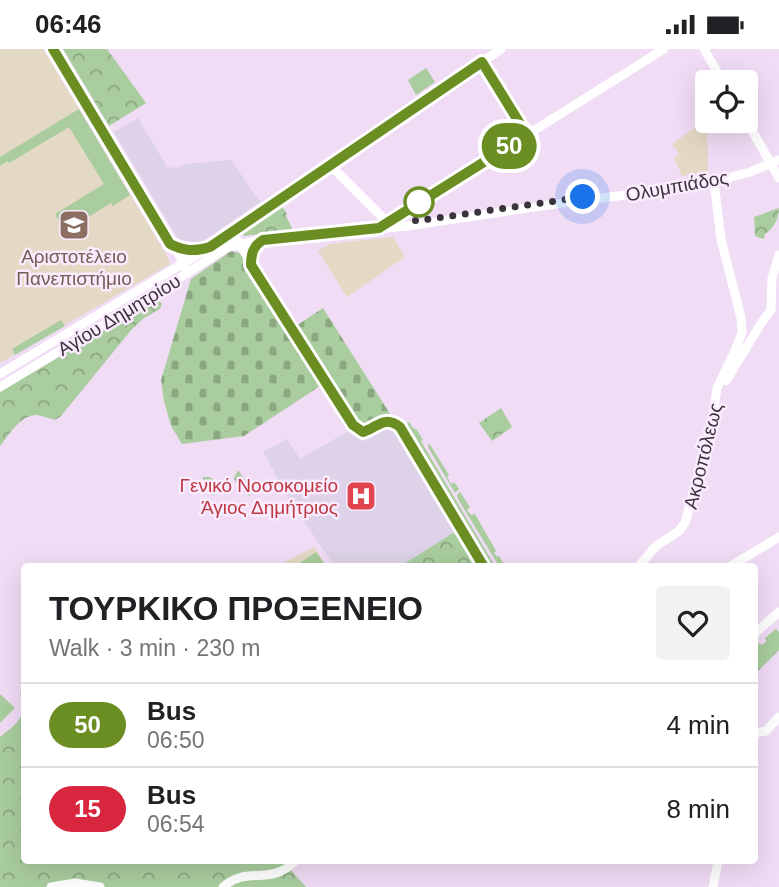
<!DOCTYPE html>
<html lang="en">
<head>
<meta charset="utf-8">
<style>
  :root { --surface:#fff; --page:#f2f2f2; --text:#202124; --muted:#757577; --line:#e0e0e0 }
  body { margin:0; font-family:Arial,sans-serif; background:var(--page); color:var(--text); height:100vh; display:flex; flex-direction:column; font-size:26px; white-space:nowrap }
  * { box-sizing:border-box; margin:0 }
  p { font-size:23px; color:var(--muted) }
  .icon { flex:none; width:38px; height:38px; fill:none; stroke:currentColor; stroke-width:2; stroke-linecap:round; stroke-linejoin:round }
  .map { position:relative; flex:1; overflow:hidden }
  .side { position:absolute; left:21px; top:514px; width:737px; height:301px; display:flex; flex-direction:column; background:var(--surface); border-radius:7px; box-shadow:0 7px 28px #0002 }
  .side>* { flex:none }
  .badge { padding:0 14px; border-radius:23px; font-size:24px; line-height:46px }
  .controls { position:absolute; left:695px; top:21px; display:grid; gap:14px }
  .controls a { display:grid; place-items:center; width:63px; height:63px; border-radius:7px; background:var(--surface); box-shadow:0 7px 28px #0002; font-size:35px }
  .you { position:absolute; width:35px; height:35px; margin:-18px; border:5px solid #fff; border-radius:50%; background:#1a73e8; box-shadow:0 0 0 10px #1a73e833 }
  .map>.badge { position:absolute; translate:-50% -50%; box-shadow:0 0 0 4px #fff }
  .round { display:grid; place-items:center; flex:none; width:74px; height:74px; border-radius:7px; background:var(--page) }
  .overview { display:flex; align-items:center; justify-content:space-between; height:119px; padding:0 28px }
  h1 { font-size:33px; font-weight:600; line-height:52px }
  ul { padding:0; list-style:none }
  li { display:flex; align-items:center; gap:21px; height:84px; padding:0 28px; border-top:2px solid var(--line) }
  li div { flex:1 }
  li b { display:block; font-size:26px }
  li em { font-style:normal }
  li .badge { min-width:77px; font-weight:700; text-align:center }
  .status { display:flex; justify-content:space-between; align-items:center; height:49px; padding:0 35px; background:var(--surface); direction:ltr }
  .status svg { height:19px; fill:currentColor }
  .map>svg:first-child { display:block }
  .education { fill:#e4d9c4 }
  .medical { fill:#ddd2e7 }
  .grass { fill:#a9cd9e }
  .forest { fill:url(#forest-crowns) }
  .cemetery { fill:url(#cemetery-stones) }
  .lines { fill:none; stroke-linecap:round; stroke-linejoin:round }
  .secondary { stroke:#fff; stroke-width:9 }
  .line-casing { stroke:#fff; stroke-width:16 }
  .line { stroke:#6b8e23; stroke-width:10 }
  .walk { stroke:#3c343d; stroke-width:7; stroke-dasharray:0 12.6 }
  .stop-dot { fill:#fff; stroke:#6b8e23; stroke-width:3.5 }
  .labels { text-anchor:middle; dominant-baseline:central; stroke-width:5; stroke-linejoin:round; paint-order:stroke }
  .street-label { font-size:19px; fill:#3c343d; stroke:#fbebff }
  .education-label { font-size:19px; fill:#785e54; stroke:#fbebff }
  .health-label { font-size:19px; fill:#be3a42; stroke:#fbebff; text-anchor:end }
</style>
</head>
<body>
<div class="status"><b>06:46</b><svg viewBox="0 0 49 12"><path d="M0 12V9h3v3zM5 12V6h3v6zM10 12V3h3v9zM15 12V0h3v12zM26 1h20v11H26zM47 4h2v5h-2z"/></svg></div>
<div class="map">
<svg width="779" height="838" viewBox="0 0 779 838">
  <defs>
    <pattern id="forest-crowns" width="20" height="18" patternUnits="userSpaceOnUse" patternTransform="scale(1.75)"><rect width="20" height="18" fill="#a9cd9e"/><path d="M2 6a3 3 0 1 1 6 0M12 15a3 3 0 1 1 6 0" fill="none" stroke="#8ba782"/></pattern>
    <pattern id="cemetery-stones" width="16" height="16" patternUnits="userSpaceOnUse" patternTransform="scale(1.75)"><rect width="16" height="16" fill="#a9cd9e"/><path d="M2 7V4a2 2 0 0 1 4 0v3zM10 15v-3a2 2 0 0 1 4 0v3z" fill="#8ba782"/></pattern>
  </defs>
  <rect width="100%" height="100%" fill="#f0dcf5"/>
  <g class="education">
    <polygon points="0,0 43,0 166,205 170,215 0,314"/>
    <polygon points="707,70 708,123 682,127 674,109 679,105 672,95"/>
    <polygon points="393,188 405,208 347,248 318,202 329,195"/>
    <polygon points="314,498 327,518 282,518 285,513"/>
  </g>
  <g class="medical">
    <polygon points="138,69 167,118 176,119 186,115 231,111 260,153 200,194 179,191 114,83"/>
    <polygon points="382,378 394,379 456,482 399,518 335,518 284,443 285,442 263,403 287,390 300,410 352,380 362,393"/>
  </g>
  <g class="grass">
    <polygon points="426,19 435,33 416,46 408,31"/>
    <polygon points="79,60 130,146 113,157 111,154 66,182 55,165 104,135 69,78 9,114 7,112 0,117 0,108"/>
    <polygon points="61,271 65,277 15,306 12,300"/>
    <polygon points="409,373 413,379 417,381 423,391 421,392 422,394 495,517 486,513 405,375"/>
    <polygon points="429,394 449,426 447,428 451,435 454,433 459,440 455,444 428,398"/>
    <polygon points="460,443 470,458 467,461 471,466 475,465 496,502 494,504 497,508 499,507 506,518 499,517 458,450 457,446"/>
    <polygon points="316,503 325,515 321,518 294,518"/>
    <polygon points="0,645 15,659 0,674"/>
  </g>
  <g class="forest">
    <polygon points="63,0 107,0 146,54 109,77"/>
    <polygon points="281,156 287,165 286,167 293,181 244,187 242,183"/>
    <path d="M 779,159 C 779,170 773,180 764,186 L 765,188 L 763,190 L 755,187 L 754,168 Z"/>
    <path d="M 155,251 L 162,254 L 160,260 L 144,269 L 132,280 L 61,367 L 55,371 C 49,369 42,367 37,366 C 21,365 9,386 0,397 L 0,343 Z"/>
    <polygon points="501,359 512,378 492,392 479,374"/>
    <polygon points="238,421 250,438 252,444 249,447 236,434 234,429"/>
    <polygon points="203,428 209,428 224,436 213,447 204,435"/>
    <polygon points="456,482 478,518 399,518"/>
    <polygon points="776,580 779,583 779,601 754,626 754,599 759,594 762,596 767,592 765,589"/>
    <path d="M 24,640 L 24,812 L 283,812 L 306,838 L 0,838 L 0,688 C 19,672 27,670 20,643 Z"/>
  </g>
  <g class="cemetery">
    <polygon points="231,202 240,204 323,335 244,387 182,395 171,377 164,352 161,331 191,230"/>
    <polygon points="323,259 390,365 368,379 359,376 307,294 309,293 305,287 303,288 296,277"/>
  </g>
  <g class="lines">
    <g class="secondary">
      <polyline points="54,0 170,195 177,202 185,218"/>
      <polyline points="704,0 723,33"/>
      <polyline points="746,71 779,129"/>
      <polyline points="330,116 391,177"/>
      <polyline points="380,178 664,0"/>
      <path d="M 237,191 L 353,376 L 359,381 L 363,383 C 378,378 384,366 400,378 L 484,518"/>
      <polyline points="174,197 191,202 205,200"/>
      <polyline points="0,325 210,198 501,0"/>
      <polyline points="726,332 762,273 771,261 772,229 779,206"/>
      <polyline points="0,338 169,236 226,199 255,192 408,177 555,155 673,140 706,135 750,123 779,111"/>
      <polyline points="638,518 656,497 679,482 685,474 698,427 710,391 717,339 735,302 742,284 741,269 721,190 714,133"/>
      <polyline points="729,518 779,488"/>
      <polyline points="754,585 779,563"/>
      <polyline points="754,684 766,682 779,668"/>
      <polyline points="51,838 75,834 100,838"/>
      <path d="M 223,838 C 247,816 270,838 295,812"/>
      <polyline points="713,838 718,812"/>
    </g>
  </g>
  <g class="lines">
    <g class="line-casing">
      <path id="line" d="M 53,0 L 170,195 C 184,202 195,203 210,198 L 482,13 L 527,86 L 379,179 L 263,191 C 253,197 251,205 251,216 L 353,376 L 363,383 C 378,378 384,366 400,378 L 484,518"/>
    </g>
    <use href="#line" class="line"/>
    <polyline class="walk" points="419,153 410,160 411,168 416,172 583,148"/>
  </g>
  <defs>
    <g id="university-square" transform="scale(1.575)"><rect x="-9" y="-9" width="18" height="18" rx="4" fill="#8d6e63" stroke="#fbebff"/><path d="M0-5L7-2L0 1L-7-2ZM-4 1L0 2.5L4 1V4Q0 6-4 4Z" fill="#fff"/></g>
    <g id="hospital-square" transform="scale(1.575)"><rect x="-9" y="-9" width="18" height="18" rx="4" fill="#e0444e" stroke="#fbebff"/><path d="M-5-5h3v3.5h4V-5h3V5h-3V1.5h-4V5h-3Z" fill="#fff"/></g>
  </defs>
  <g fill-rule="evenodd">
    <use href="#university-square" x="74" y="176"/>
    <use href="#hospital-square" x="361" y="447"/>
  </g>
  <circle class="stop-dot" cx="419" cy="153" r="14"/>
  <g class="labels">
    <g class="street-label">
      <text transform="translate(677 137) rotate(-10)">Ολυμπιάδος</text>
      <text transform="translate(119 266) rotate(-31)">Αγίου Δημητρίου</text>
      <text transform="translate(703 407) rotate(-76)">Ακροπόλεως</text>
    </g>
    <g class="education-label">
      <text x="74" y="207">Αριστοτέλειο<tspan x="74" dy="22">Πανεπιστήμιο</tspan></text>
    </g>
    <g class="health-label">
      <text x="338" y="436">Γενικό Νοσοκομείο<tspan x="338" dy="22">Άγιος Δημήτριος</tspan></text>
    </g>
  </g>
</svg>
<div class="controls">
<a><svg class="icon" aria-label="locate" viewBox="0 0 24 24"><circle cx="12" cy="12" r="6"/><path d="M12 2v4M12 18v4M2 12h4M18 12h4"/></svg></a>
</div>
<div class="you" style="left:583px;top:148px"></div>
<b class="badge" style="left:509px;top:97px;background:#6b8e23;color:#fff">50</b>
<section class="side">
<div class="overview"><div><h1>ΤΟΥΡΚΙΚΟ ΠΡΟΞΕΝΕΙΟ</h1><p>Walk · 3 min · 230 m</p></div><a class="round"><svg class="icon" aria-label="heart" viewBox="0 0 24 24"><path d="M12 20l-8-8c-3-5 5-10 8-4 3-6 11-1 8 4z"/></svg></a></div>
<ul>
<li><span class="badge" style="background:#6b8e23;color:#fff">50</span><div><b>Bus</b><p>06:50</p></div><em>4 min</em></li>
<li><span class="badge" style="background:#d7263d;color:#fff">15</span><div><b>Bus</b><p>06:54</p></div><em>8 min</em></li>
</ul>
</section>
</div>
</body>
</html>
